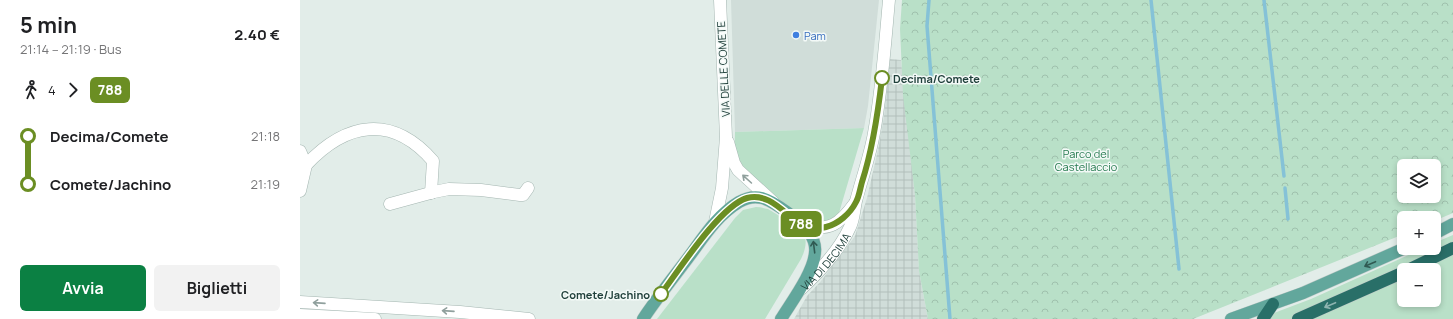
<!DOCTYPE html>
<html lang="it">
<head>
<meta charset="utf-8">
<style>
  :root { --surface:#fff; --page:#f2f2f2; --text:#202124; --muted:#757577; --accent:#0b8043 }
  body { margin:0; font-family:Manrope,sans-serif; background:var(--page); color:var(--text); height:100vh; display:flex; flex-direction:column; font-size:15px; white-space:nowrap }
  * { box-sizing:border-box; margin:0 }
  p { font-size:13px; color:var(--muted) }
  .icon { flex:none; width:22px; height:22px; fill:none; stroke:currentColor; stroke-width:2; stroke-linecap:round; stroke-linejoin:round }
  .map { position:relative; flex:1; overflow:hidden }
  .panel { display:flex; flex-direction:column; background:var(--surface); width:300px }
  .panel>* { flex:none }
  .badge { padding:0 8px; border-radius:6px; font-size:14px; line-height:26px }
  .buttons { position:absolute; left:1097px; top:159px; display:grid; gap:8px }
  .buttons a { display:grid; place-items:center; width:44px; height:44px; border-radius:6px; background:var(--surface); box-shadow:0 2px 6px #0003; font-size:20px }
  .map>.badge { position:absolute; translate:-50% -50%; box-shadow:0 0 0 2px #fff }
  .legs { display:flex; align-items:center; gap:6px; height:44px; padding:0 20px; font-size:13px }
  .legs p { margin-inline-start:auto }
  .overview { display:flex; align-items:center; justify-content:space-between; height:68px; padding:0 20px }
  h1 { font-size:22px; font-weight:700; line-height:30px }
  .button { display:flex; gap:8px; margin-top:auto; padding:8px 20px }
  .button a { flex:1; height:46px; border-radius:6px; background:var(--accent); color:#fff; font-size:16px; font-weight:700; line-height:46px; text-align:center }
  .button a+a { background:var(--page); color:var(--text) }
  ul { padding:0 20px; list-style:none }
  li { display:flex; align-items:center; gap:14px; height:48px; font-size:15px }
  li i { display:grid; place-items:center; width:6px; height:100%; margin:0 5px; background:currentColor }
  li i::after { content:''; width:10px; height:10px; margin:-5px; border:3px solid; border-radius:50%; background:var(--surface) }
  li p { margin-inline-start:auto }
  li:first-child i { background:linear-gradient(#0000 50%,currentColor 0) }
  li:last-child i { background:linear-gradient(currentColor 50%,#0000 0) }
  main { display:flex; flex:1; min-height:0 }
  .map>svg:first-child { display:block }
  .built { fill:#d0ddd9 }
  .industrial { fill:url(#industrial-grid) }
  .grass { fill:#b9e0c8; fill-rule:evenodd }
  .forest { fill:url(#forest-crowns); fill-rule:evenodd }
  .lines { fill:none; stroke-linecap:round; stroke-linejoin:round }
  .stream { stroke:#85c2d7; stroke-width:3.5 }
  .minor-casing { stroke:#a4b6b1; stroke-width:13 }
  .major-casing { stroke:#c1cac8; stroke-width:13 }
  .highway-casing { stroke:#c1cac8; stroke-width:13 }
  .minor { stroke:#fff; stroke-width:12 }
  .major { stroke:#62a79c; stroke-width:12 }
  .highway { stroke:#296f68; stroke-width:12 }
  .oneway { stroke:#90a09d }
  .oneway2 { stroke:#305a53 }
  .oneway3 { stroke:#8eb4b0 }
  .line-1-casing { stroke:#fff; stroke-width:9 }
  .line-1 { stroke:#6b8e23; stroke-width:6 }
  .shop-dot { fill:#3f7fe0; stroke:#f3f9f7; stroke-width:1.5 }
  .stop-1-dot { fill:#fff; stroke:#6b8e23; stroke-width:2 }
  .labels { text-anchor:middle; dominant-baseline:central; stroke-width:3; stroke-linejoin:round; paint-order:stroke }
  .shop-label { font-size:11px; fill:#366cbe; stroke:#f3f9f7; text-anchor:start }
  .street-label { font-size:11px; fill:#20403b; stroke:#f3f9f7 }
  .stop-label { font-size:11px; font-weight:bold; fill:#20403b; stroke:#f3f9f7; text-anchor:start }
  .park-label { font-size:11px; fill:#267b50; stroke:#f3f9f7 }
</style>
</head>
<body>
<main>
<section class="panel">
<div class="overview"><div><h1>5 min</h1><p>21:14 – 21:19 · Bus</p></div><b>2.40 €</b></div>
<div class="legs"><svg class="icon" aria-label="walk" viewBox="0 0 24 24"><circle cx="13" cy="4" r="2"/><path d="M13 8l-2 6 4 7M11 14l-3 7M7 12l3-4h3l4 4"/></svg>4<svg class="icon" aria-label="forward" viewBox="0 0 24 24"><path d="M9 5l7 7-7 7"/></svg><b class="badge" style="background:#6b8e23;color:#fff">788</b></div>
<ul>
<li><i style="color:#6b8e23"></i><b>Decima/Comete</b><p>21:18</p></li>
<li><i style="color:#6b8e23"></i><b>Comete/Jachino</b><p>21:19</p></li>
</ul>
<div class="button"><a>Avvia</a><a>Biglietti</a></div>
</section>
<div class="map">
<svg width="1153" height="319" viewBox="0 0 1153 319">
  <defs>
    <pattern id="industrial-grid" width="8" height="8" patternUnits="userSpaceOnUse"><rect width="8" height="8" fill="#d0ddd9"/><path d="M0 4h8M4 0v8" fill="none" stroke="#b2bfbb"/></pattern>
    <pattern id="forest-crowns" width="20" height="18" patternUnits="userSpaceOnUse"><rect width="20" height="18" fill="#b9e0c8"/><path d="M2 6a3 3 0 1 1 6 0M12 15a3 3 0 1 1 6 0" fill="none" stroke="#9fc1ad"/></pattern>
  </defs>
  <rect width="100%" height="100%" fill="#e2ede9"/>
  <polygon class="built" points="431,0 579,0 568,106 564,128 435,132"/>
  <polygon class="industrial" points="590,59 601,60 615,195 619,271 628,319 494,319 507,296 521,281 555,236 567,198 579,145 584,116"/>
  <g class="grass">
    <path d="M 564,128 L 539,213 C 533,218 525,224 517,222 C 497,217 442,174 436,154 C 434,148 435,139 435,132 Z"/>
    <path d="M 456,207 C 460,207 464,208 468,209 C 475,213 502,230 505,238 C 507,244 504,253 501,259 L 465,319 L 357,319 L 435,218 L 443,210 Z"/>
    <path d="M 1153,235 L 1153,319 L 958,319 L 1011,299 L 1124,248 L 1134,248 L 1134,243 ZM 1104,270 L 1134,270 L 1134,300 L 1104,300 Z"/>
  </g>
  <path class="forest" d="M 602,0 L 1153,0 L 1153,213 L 1134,221 L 1134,218 L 1104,218 L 1104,234 L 893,319 L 628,319 L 619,271 L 615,195 L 603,95 L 600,29 ZM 1104,166 L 1134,166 L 1134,196 L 1104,196 Z"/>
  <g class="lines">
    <g class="stream">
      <polyline points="629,0 627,26 650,319"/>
      <polyline points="851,0 879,269"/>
      <polyline points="964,0 984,176"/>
      <polyline points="985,188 988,219"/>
    </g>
    <g class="minor-casing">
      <g id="minor">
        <polyline points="428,142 434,163 438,170 473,202"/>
        <polyline points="0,151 6,165 0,191"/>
        <path d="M 6,165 C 46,122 92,114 133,161 L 131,193"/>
        <polyline points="90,204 134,192 149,189 181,190 220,195 223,195 228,188"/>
        <polyline points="415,222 422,188 426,137 420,0"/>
        <path d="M 503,226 C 530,231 539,225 555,203"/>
        <path id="s1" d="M 501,289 C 520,271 539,251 550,227 C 554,219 554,210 556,201 C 562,178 570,156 574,133 C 582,89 585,44 589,0"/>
        <polyline points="0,302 160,312 229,319"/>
        <polyline points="0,315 75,319"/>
      </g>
    </g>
    <g class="major-casing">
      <g id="major">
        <polyline points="1134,234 1153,224"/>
        <path d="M 343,319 C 357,298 373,278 388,258 C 403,238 417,215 439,202 C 446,198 454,196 462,198 C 474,201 502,222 509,232 C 513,238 516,244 515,252 C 514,272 492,301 481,319"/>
        <polyline points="931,319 1003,293 1105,248"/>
      </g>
    </g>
    <g class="highway-casing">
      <g id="highway">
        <polyline points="1108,270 1153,248"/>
        <polyline points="963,319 973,304"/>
        <polyline points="998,319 1104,272"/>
      </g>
    </g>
    <use href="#minor" class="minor"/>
    <use href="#major" class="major"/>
    <use href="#highway" class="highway"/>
  </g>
  <defs><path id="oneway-shaft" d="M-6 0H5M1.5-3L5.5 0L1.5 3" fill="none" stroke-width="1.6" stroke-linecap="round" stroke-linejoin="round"/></defs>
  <g class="oneway">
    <use href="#oneway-shaft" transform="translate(447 179) rotate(-138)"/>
    <use href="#oneway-shaft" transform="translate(19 303) rotate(-176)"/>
    <use href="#oneway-shaft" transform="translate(148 311) rotate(-176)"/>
  </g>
  <g class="oneway2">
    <use href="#oneway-shaft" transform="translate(514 247) rotate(-97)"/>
    <use href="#oneway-shaft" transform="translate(1070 264) rotate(157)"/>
  </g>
  <use class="oneway3" href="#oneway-shaft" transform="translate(1030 305) rotate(157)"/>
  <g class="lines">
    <g class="line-1-casing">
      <path id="line-1" d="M 361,294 C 379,270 420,206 447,198 C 470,192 485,215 502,225 C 509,229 519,229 526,227 C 538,224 550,214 556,202 C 559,197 560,189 562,182 C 573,148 578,113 582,78"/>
    </g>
    <use href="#line-1" class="line-1"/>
  </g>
  <circle class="shop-dot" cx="496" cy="35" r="4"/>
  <g class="stop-1-dot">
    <circle cx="582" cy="78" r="7"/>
    <circle cx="361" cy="294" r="7"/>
  </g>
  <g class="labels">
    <g class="shop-label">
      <text x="504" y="35">Pam</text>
    </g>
    <g class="street-label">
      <text transform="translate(423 69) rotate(-93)">VIA DELLE COMETE</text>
      <text stroke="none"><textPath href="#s1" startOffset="37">VIA DI DECIMA</textPath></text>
    </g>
    <g class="stop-label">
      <text x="593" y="78">Decima/Comete</text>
      <text x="350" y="294" text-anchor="end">Comete/Jachino</text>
    </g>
    <g class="park-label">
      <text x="786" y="153">Parco del<tspan x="786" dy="13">Castellaccio</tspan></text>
    </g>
  </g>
</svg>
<div class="buttons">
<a><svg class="icon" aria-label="layers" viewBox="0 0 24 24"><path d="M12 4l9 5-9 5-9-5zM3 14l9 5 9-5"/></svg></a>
<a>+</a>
<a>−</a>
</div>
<b class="badge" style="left:501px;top:224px;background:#6b8e23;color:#fff">788</b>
</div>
</main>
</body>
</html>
